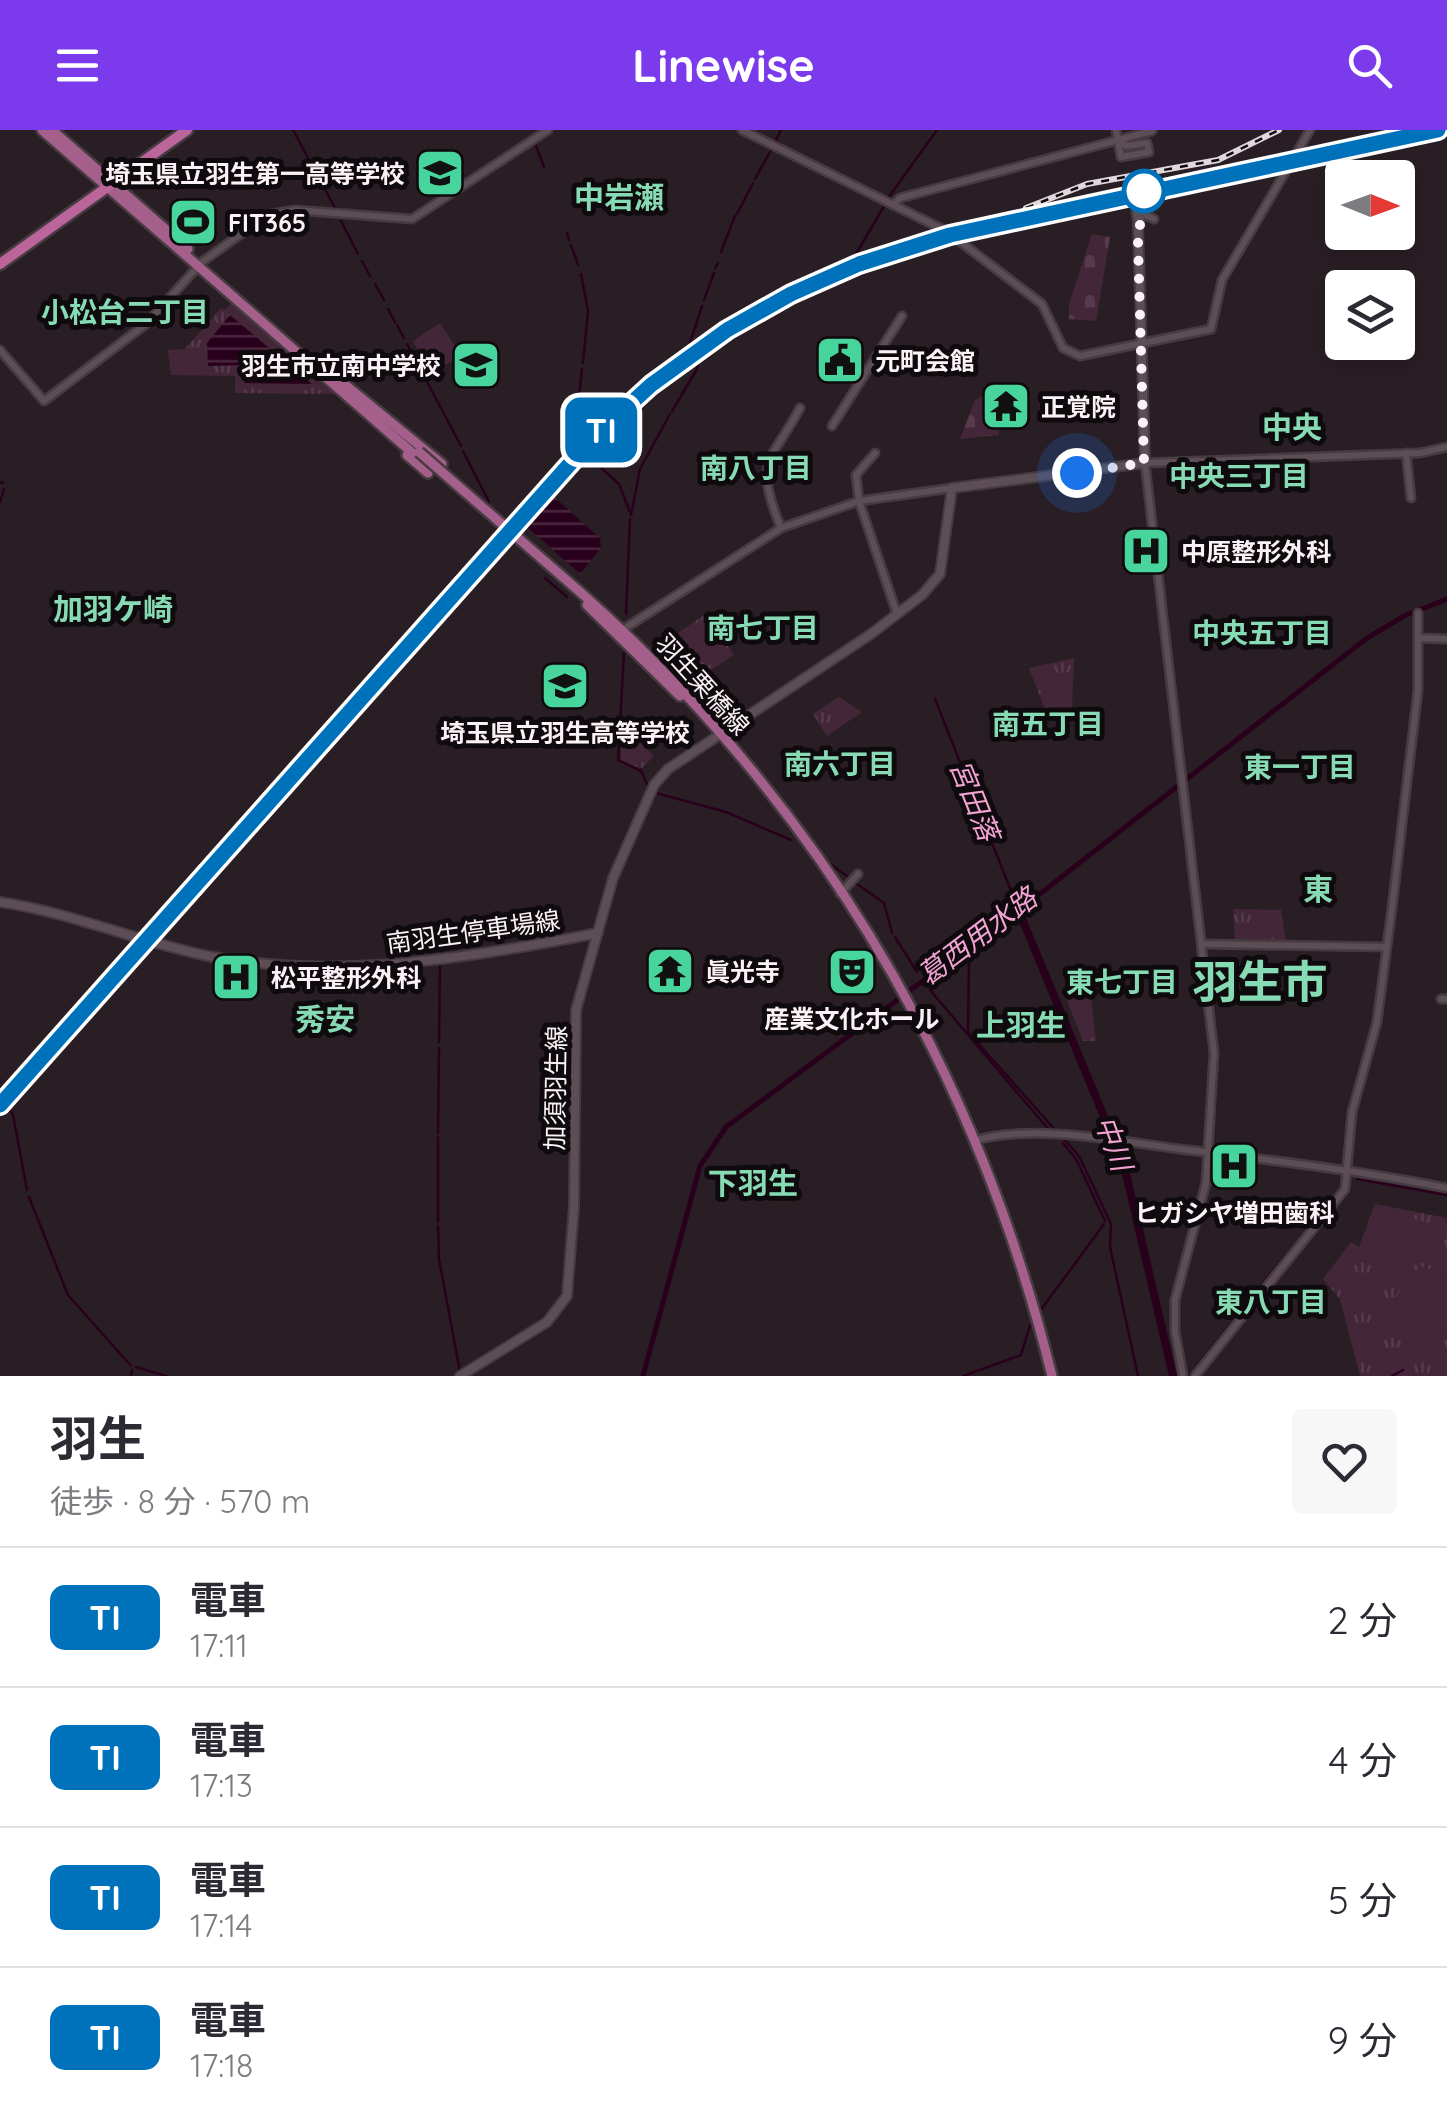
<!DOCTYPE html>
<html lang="ja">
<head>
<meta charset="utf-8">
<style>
  :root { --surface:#fff; --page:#f7f7f7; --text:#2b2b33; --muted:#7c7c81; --line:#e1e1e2; --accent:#7c3aed }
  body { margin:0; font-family:Quicksand,"Noto Sans JP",sans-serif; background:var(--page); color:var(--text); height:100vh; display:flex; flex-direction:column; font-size:38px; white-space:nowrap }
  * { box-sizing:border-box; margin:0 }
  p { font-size:32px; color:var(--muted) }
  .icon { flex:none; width:55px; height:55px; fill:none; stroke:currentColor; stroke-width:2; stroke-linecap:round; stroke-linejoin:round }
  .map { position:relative; height:1246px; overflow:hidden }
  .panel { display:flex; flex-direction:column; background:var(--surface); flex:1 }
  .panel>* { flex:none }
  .badge { padding:0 20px; border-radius:15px; font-size:35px; line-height:65px }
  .needle { width:65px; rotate:91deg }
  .controls { position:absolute; left:1325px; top:30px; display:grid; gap:20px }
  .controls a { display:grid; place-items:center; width:90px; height:90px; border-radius:10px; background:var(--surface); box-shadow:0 5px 15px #0003; font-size:50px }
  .you { position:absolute; width:50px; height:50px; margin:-25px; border:8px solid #fff; border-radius:50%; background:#1a73e8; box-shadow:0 0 0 15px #1a73e833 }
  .map>.badge { position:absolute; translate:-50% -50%; box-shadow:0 0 0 5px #fff }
  .round { display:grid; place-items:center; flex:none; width:105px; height:105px; border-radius:10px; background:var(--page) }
  .headline { display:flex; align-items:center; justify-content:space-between; height:170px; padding:0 50px }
  h1 { font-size:48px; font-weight:700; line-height:75px }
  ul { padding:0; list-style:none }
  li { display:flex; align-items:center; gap:30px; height:140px; padding:0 50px; border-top:2px solid var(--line) }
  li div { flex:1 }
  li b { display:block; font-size:38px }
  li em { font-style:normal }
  li .badge { min-width:110px; font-weight:700; text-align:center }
  header { display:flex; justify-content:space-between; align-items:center; height:130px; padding:0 50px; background:var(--accent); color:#fff; font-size:45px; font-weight:700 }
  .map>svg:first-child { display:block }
  .cemetery { fill:url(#cemetery-stones) }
  .park { fill:url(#park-tufts) }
  .garden { fill:#432638 }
  .water { fill:url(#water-rules) }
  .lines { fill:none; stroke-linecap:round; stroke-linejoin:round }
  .stream { stroke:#29001c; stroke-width:2.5 }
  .canal { stroke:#29001c; stroke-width:5 }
  .river { stroke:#29001c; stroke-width:8 }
  .tertiary-casing { stroke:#453b41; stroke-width:11 }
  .secondary-casing { stroke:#453b41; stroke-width:12 }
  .primary-casing { stroke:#453b41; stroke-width:14 }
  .trunk-casing { stroke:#453b41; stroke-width:15 }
  .tertiary { stroke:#5d4e56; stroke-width:6 }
  .secondary { stroke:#5d4e56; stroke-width:8 }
  .primary { stroke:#a45f8a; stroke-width:9 }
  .trunk { stroke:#bc659b; stroke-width:10 }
  .rail-casing { stroke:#e1d8dd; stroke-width:6 }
  .rail { stroke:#0f0a0d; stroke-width:2.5; stroke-dasharray:8; stroke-linecap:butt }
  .primary-bridge-casing { stroke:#453b41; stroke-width:14; stroke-linecap:butt }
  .primary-bridge { stroke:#a45f8a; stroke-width:9 }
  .line-casing { stroke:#fff; stroke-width:22 }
  .line { stroke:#0072bc; stroke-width:15 }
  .walk { stroke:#faf2f6; stroke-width:10; stroke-dasharray:0 18 }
  .stop-dot { fill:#fff; stroke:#0072bc; stroke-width:5 }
  .labels { text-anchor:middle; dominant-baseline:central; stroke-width:10; stroke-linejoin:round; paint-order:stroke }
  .poi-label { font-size:25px; font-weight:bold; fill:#faf2f6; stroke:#0f0a0d; text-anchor:start }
  .street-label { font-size:25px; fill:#faf2f6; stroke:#0f0a0d }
  .neighbourhood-label { font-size:28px; font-weight:bold; fill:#87dbb4; stroke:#0f0a0d }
  .water-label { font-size:28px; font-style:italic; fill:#f2a3d3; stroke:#0f0a0d }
  .quarter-label { font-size:30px; font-weight:bold; fill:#87dbb4; stroke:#0f0a0d }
  .town-label { font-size:45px; font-weight:bold; fill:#87dbb4; stroke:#0f0a0d }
</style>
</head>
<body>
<header><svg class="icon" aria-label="menu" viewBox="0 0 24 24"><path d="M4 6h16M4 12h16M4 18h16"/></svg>Linewise<svg class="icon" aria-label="search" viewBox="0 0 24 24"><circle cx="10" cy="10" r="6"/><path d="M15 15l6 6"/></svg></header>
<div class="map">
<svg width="1447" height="1246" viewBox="0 0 1447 1246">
  <defs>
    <pattern id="cemetery-stones" width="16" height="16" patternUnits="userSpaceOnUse" patternTransform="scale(2.5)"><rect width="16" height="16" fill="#432638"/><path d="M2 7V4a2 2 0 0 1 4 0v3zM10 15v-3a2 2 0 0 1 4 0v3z" fill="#563b4c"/></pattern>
    <pattern id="park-tufts" width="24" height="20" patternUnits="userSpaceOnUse" patternTransform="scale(2.5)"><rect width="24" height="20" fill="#432638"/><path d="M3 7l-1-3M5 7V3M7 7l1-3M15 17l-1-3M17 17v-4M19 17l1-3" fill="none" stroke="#563b4c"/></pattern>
    <pattern id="water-rules" width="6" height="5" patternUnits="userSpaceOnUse" patternTransform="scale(2.5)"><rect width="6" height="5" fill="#29001c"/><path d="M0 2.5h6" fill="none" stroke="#49263e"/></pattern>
  </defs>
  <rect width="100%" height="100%" fill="#2a1e25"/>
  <g class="cemetery">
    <polygon points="1092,104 1110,107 1096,191 1069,189 1069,174"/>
    <polygon points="981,267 997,267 999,305 960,309 975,270"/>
  </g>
  <g class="park">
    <polygon points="234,170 330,253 335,264 235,263 235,246 171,245 168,220 185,219 221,178 225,180"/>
    <polygon points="707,483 734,525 708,542 675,505"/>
    <polygon points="1074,528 1072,577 1048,587 1029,538"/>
    <polygon points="839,567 862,582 827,606 813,584"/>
    <polygon points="621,594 654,626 642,638 621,633"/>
    <polygon points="1233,779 1281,780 1286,812 1235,810"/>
    <polygon points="1091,866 1096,911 1083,911 1066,868"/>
    <polygon points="1375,1074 1447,1088 1447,1246 1360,1246 1340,1169 1323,1149 1351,1112 1359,1117"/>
  </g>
  <g class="garden">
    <polygon points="440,193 461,225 431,245 413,211"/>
    <polygon points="707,487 724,514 700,523 679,506"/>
    <polygon points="1380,1081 1423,1091 1413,1129 1402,1137 1364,1125"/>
    <polygon points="1425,1136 1447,1151 1447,1199 1428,1213 1404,1201 1393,1177 1406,1145"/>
  </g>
  <g class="water">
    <polygon points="230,185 312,254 245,253 244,235 208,236 207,213"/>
    <polygon points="553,366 600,408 601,418 580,444 527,397"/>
  </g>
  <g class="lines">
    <g class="stream">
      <polyline points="293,0 335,78"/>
      <polyline points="1390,6 1391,0"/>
      <polyline points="775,12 781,0"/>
      <polyline points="536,16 544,37"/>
      <polyline points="755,49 771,20"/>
      <polyline points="888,68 937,0"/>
      <polyline points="737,84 753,53"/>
      <polyline points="341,91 358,124"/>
      <polyline points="567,103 569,110"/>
      <polyline points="571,115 578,135"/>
      <polyline points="721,122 735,86"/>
      <polyline points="856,124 884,76"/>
      <polyline points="362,131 370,146"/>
      <polyline points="715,138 718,133"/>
      <polyline points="581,144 588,181 583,233"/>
      <polyline points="375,154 384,170"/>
      <polyline points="704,170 714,143"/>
      <polyline points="388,179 395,192"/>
      <polyline points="397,195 404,208"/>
      <polyline points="690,213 702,176"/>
      <polyline points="407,214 461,316"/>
      <polyline points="690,217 691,220"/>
      <polyline points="681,266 698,237 696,228"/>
      <polyline points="672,281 680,268"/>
      <polyline points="576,294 582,239"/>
      <polyline points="576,297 579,317"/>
      <polyline points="463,321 489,372"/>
      <polyline points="587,325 619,354 630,382"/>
      <polyline points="0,352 3,353"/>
      <polyline points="0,372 4,359"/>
      <polyline points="631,385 640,339 670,284"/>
      <polyline points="545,448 567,467"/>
      <polyline points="626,484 630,389"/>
      <polyline points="624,523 618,630 641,641 648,656"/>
      <polyline points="935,569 1015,771"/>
      <polyline points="656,663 726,682 791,710"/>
      <polyline points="830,734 847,746"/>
      <polyline points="857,754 884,773 892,803"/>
      <polyline points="895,807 917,842"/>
      <polyline points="441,825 444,802"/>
      <polyline points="969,827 968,902 1057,1002"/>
      <polyline points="930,860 1049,1000"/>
      <polyline points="439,912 440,834"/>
      <polyline points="6,974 13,985 27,1060"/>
      <polyline points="438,1003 439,918"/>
      <polyline points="438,1007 438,1092"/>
      <polyline points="1063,1008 1079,1026 1111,1094 1110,1117 1138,1246"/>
      <polyline points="1063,1013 1076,1029 1105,1091"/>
      <polyline points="1357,1049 1447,1065"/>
      <polyline points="29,1067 68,1165 131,1236"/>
      <polyline points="438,1096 439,1129 460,1242"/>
      <polyline points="1289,1122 1340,1058"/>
      <polyline points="1250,1169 1286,1125"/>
      <polyline points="1040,1181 1104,1094"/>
      <polyline points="136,1237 166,1246"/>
      <polyline points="131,1246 132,1240"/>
      <polyline points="963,1246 1021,1225 1030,1195"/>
      <polyline points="1189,1246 1248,1172"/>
      <polyline points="1392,1246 1403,1240"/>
    </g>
    <polyline class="canal" points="643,1246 700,1036 726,997 1032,770 1367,508 1406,485 1447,469"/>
    <polyline class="river" points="1023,791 1124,1035 1173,1246"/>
    <g class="tertiary-casing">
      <g id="tertiary">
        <polyline points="742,0 946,101 1042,174 1063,218 1080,226 1211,199 1222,150 1310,0"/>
        <polyline points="1116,0 1121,27 1149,22 1147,13 1126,16 1119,9"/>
        <polyline points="893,75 900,68 1152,1"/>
        <polygon points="1141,81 1143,84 1138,94 1136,83"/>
        <polyline points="1143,84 1154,89"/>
        <polyline points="0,220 44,271 146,194 202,132 267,85 295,80 412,89 548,0"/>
        <polyline points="832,296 902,186"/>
        <polyline points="875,323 856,345 859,371 897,484"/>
        <polyline points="1406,323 1411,368"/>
        <path d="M 781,398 C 753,329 770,334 800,278"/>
        <polyline points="619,502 781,398 859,371 952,358"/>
        <polyline points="1418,508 1447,509"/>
        <polyline points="840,764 858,744"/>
        <polyline points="1203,814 1386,817"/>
        <polyline points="1441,869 1447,869"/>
        <path d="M 973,1011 C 1031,993 1119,1011 1180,1019 C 1269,1030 1358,1040 1447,1058"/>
        <polyline points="1183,1246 1175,1201 1175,1170 1206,1053 1214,923 1145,333 1420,323 1447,317"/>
        <polyline points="1195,1246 1345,1059 1352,982 1377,892 1392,778 1418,560 1418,483"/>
      </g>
    </g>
    <g class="secondary-casing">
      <g id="secondary">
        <path d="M 0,772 C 73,783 141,813 213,827 C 340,850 474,827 598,803"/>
        <polyline points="460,1246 547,1192 567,1166 574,1077 576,880 613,748 654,655 668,639 871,504 922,465 940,444 952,358 1145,333 1138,94"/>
      </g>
    </g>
    <g class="primary-casing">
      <g id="primary">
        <polyline points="42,0 416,326"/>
        <polyline points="52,0 188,119"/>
        <polyline points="338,249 442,334"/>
        <polyline points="407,325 428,343"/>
        <path d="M 556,441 C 807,655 973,926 1052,1246"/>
        <polyline points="587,475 680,566"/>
      </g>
    </g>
    <g class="trunk-casing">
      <polyline id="trunk" points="0,134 187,0"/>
    </g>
    <use href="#tertiary" class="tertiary"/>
    <use href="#secondary" class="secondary"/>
    <use href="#primary" class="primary"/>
    <use href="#trunk" class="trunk"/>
    <g class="rail-casing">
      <g id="rail">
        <polyline points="1026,78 1087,54 1218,30 1279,0"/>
        <polyline points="0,975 592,309 651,255 727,199 791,164 859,134 951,105 1438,0"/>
      </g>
    </g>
    <use href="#rail" class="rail"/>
    <g class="primary-bridge-casing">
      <polyline id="primary-bridge" points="419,322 556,441"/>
    </g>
    <use href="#primary-bridge" class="primary-bridge"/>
  </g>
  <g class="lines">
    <g class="line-casing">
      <polyline id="line" points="0,975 592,309 651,255 727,200 791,164 859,134 950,105 1438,0"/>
    </g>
    <use href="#line" class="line"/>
    <polyline class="walk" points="1077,343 1144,333 1138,112 1144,61"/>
  </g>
  <defs>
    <g id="school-square" transform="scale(2.5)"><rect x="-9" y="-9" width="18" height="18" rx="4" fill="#48d49d" stroke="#0f0a0d"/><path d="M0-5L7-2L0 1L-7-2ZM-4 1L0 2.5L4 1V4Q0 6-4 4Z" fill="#111"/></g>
    <g id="stadium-square" transform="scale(2.5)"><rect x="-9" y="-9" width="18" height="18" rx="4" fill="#48d49d" stroke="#0f0a0d"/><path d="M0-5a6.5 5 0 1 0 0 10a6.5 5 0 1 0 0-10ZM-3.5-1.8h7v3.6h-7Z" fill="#111"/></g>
    <g id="civic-square" transform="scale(2.5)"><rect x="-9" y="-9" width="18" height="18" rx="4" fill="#48d49d" stroke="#0f0a0d"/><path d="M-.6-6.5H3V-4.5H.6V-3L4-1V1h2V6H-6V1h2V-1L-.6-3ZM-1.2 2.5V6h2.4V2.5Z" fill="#111"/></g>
    <g id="temple-square" transform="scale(2.5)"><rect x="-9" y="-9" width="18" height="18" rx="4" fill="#48d49d" stroke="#0f0a0d"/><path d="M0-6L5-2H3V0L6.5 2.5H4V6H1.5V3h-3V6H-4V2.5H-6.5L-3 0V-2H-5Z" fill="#111"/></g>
    <g id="hospital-square" transform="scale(2.5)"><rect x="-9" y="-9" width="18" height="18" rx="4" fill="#48d49d" stroke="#0f0a0d"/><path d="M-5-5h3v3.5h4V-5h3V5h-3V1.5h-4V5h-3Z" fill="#111"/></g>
    <g id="theatre-square" transform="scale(2.5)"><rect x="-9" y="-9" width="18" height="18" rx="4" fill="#48d49d" stroke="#0f0a0d"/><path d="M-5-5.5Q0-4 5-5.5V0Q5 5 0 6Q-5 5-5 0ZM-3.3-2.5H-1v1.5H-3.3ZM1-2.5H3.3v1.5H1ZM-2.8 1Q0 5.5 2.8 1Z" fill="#111"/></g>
  </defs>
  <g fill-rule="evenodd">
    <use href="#school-square" x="440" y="43"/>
    <use href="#stadium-square" x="193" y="92"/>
    <use href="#civic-square" x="840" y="230"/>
    <use href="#school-square" x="476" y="235"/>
    <use href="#temple-square" x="1006" y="276"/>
    <use href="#hospital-square" x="1146" y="421"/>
    <use href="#school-square" x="565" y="556"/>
    <use href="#temple-square" x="670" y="841"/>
    <use href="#theatre-square" x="852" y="842"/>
    <use href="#hospital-square" x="236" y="847"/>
    <use href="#hospital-square" x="1234" y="1036"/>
  </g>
  <circle class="stop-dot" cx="1144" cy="61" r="20"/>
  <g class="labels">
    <g class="poi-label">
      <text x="405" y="43" text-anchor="end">埼玉県立羽生第一高等学校</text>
      <text x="228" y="92">FIT365</text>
      <text x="875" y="230">元町会館</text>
      <text x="441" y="235" text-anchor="end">羽生市立南中学校</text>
      <text x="1041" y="276">正覚院</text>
      <text x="1181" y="421">中原整形外科</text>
      <text x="565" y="602" text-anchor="middle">埼玉県立羽生高等学校</text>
      <text x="705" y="841">眞光寺</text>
      <text x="271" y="847">松平整形外科</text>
      <text x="852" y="888" text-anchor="middle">産業文化ホール</text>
      <text x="1234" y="1082" text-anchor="middle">ヒガシヤ増田歯科</text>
    </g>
    <g class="street-label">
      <text transform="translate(703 554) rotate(48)">羽生栗橋線</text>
      <text transform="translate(473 801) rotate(-8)">南羽生停車場線</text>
      <text transform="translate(555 958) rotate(-89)">加須羽生線</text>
    </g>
    <g class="neighbourhood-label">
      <text x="125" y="181">小松台二丁目</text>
      <text x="756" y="337">南八丁目</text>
      <text x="1239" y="345">中央三丁目</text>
      <text x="763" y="497">南七丁目</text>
      <text x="1262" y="502">中央五丁目</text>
      <text x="1048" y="593">南五丁目</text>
      <text x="840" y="633">南六丁目</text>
      <text x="1300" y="636">東一丁目</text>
      <text x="1122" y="851">東七丁目</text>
      <text x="1271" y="1171">東八丁目</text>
    </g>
    <g class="water-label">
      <text transform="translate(975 670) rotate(68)">宮田落</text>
      <text transform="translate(977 806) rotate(-37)">葛西用水路</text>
      <text transform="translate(1114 1013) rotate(70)">中川</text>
    </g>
    <g class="quarter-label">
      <text x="619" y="67">中岩瀬</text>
      <text x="1292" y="297">中央</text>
      <text x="113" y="479">加羽ケ崎</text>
      <text x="1318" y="759">東</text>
      <text x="325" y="889">秀安</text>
      <text x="1021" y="895">上羽生</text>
      <text x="753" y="1053">下羽生</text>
    </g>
    <g class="town-label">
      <text x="1260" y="851">羽生市</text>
    </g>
  </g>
</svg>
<div class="controls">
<a><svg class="needle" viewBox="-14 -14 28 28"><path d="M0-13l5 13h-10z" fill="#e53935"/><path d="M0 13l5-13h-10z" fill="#7c7c81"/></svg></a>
<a><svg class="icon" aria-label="layers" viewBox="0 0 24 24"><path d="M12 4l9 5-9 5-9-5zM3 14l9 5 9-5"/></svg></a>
</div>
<div class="you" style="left:1077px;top:343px"></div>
<b class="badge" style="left:601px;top:300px;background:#0072bc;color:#fff">TI</b>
</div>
<section class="panel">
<div class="headline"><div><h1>羽生</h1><p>徒歩 · 8 分 · 570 m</p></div><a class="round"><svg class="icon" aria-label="heart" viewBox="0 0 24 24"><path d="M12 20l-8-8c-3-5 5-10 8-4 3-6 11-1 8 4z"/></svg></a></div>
<ul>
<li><span class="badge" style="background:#0072bc;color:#fff">TI</span><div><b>電車</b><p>17:11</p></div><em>2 分</em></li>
<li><span class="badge" style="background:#0072bc;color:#fff">TI</span><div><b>電車</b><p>17:13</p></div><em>4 分</em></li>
<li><span class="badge" style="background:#0072bc;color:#fff">TI</span><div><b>電車</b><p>17:14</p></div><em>5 分</em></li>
<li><span class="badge" style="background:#0072bc;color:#fff">TI</span><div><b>電車</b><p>17:18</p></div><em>9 分</em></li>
</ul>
</section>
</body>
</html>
